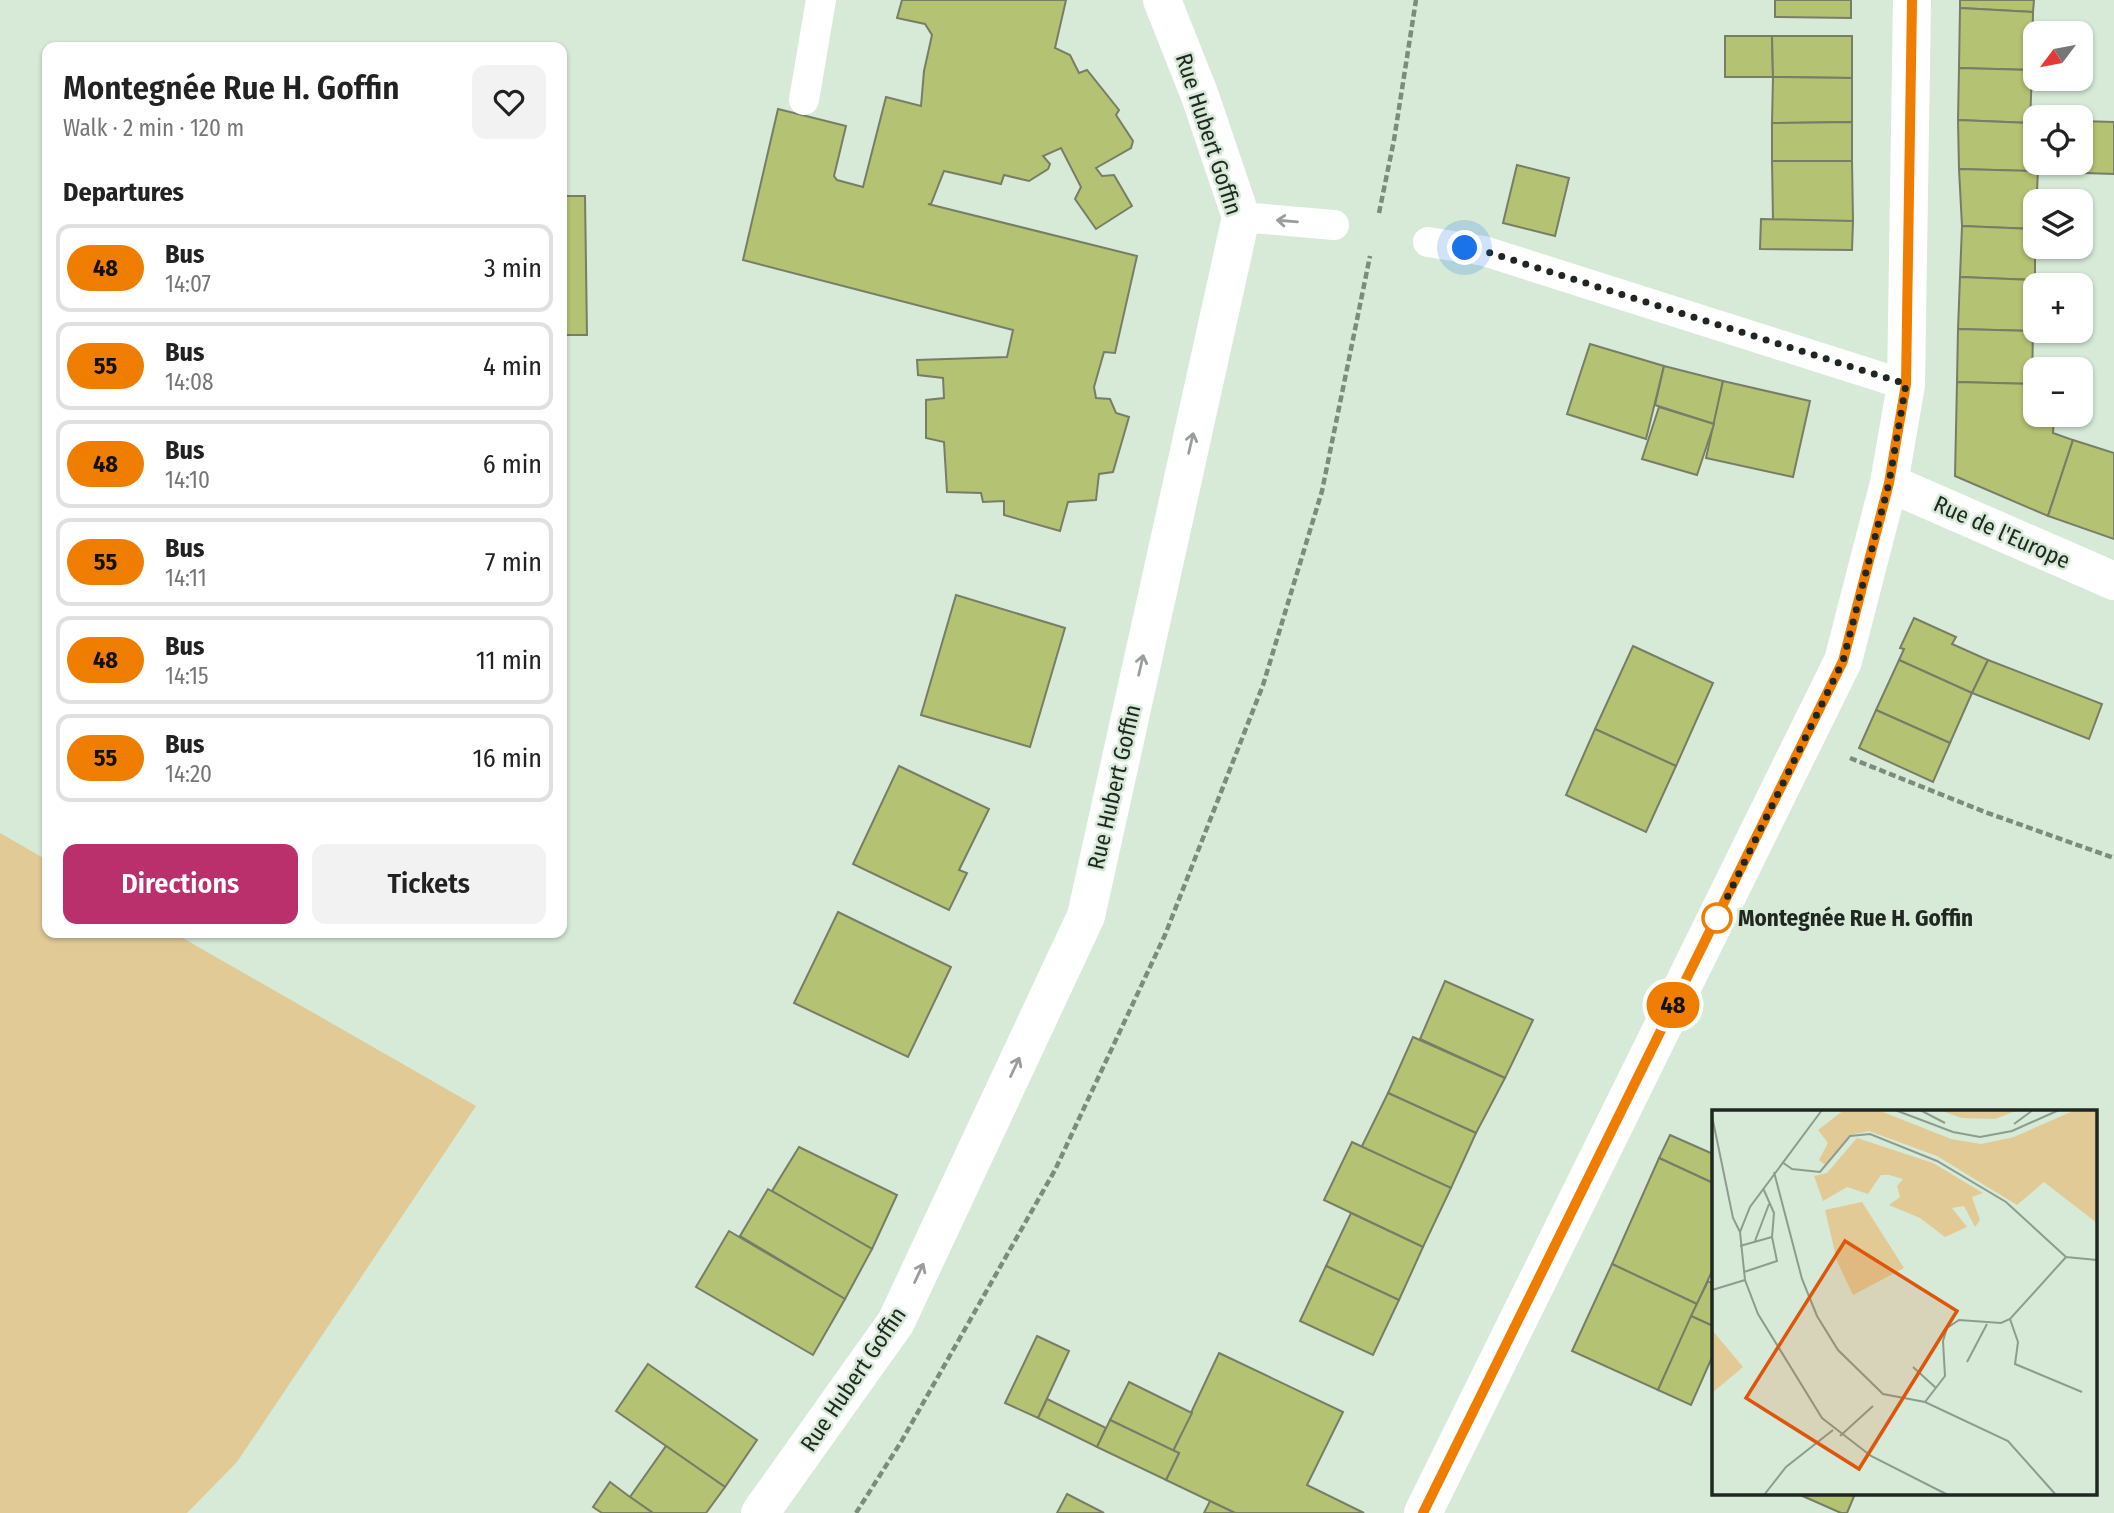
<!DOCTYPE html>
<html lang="en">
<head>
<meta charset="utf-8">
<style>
  :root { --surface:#fff; --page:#f2f2f2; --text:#222; --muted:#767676; --line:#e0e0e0; --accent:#b9306c }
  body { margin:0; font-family:"Fira Sans Condensed",sans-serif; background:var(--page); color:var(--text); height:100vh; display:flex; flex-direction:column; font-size:26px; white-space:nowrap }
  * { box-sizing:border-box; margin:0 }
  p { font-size:23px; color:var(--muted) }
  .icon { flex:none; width:38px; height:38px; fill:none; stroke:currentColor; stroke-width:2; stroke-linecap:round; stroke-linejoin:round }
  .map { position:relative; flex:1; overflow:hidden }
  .details { position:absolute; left:42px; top:42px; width:525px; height:896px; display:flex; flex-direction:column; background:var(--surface); border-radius:14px; box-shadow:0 2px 5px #0004 }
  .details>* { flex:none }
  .badge { padding:0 14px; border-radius:23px; font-size:24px; line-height:46px }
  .needle { width:46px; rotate:238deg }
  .buttons { position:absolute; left:2023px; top:21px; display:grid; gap:14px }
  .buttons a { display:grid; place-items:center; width:70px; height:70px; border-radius:14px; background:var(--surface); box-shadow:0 2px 5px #0004; font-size:35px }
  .you { position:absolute; width:35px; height:35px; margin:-18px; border:5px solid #fff; border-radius:50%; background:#1a73e8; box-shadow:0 0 0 10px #1a73e833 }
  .map>.badge { position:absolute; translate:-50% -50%; box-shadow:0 0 0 4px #fff }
  h2 { padding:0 21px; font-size:26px; line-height:63px }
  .round { display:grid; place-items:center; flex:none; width:74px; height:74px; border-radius:14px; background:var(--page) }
  .head { display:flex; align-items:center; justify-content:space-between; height:119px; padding:0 21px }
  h1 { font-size:33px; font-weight:600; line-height:52px }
  .primary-button { display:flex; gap:14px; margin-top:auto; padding:14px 21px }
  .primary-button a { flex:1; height:80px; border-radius:14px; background:var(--accent); color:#fff; font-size:28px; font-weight:600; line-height:80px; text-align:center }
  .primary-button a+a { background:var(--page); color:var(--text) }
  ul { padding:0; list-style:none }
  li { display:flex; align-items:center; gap:21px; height:88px; margin:0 14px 10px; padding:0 7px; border:4px solid var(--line); border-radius:14px }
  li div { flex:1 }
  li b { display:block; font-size:26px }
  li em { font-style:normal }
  li .badge { min-width:77px; font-weight:700; text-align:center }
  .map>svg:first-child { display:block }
  .green { fill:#e1ca96 }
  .building { fill:#b4c273; stroke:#787d66; stroke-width:2 }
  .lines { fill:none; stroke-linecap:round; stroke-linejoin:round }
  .path { stroke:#7d8b7e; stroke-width:4.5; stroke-dasharray:7 3.5; stroke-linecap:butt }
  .service { stroke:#fff; stroke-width:30 }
  .minor { stroke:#fff; stroke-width:38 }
  .secondary { stroke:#fff; stroke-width:38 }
  .oneway { stroke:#9a9e9b }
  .line-casing { stroke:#fff; stroke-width:16 }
  .line { stroke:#ef7d00; stroke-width:10 }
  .walk { stroke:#1f2720; stroke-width:7; stroke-dasharray:0 12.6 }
  .stop-dot { fill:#fff; stroke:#ef7d00; stroke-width:3.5 }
  .labels { text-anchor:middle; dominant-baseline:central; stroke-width:5; stroke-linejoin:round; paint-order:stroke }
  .street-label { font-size:23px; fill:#1f2720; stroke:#d6ead7 }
  .stop-label { font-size:23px; font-weight:bold; fill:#1f2720; stroke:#d6ead7; text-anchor:start }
  .inset-road { fill:none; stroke:#8d9c8e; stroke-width:2 }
  .view { fill:#de560d; fill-opacity:0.15; stroke:#de560d; stroke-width:3.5 }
  .inset-edge { fill:none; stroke:#1f2720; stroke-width:3.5 }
</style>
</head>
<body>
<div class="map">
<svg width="2114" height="1513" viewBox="0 0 2114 1513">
  <rect width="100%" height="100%" fill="#d6ead7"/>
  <polygon class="green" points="0,833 47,860 47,933 174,933 476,1106 237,1462 187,1513 0,1513"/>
  <g class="building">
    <polygon points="902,0 1066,0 1055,48 1070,55 1079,73 1087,70 1119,110 1116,115 1133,141 1131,148 1096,168 1102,176 1114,175 1132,206 1096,229 1075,199 1081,187 1061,148 1043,156 1050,164 1048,169 1029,181 1004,175 1001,184 944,171 931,204 928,204 1137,256 1115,353 1104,352 1094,387 1096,398 1110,399 1116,413 1129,417 1113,472 1099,474 1096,500 1068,502 1060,531 1004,515 1004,501 983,502 981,493 947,492 944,442 926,438 926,400 944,398 943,378 918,375 917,360 1007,357 1013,330 743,260 778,109 846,126 834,176 837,180 863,187 886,97 921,106 924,71 932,35 925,24 897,18"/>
    <polygon points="1775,0 1851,0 1851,18 1775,17"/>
    <polygon points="1960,0 2034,0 2033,12 1960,8"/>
    <polygon points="1960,8 2033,12 2032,70 1959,68"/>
    <polygon points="1725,36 1772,36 1773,77 1725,77"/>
    <polygon points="1772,36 1852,36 1852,78 1773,77"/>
    <polygon points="1959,68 2032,70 2030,123 1958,120"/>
    <polygon points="1773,77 1852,78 1852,122 1772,123"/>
    <polygon points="2030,119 2035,119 2035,163 2081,163 2081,121 2114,122 2114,174 2028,171"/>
    <polygon points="1958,120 2030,123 2028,171 1959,169"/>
    <polygon points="1852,122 1852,161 1772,161 1772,123"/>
    <polygon points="1772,161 1852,161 1853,221 1773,221"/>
    <polygon points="1517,165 1569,178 1555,236 1503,223"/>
    <polygon points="1959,169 2038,171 2035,229 1962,226"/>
    <polygon points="562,196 585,196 587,335 562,335"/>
    <polygon points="1761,219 1853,221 1852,250 1760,249"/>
    <polygon points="1962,226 2035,229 2035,280 1960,277"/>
    <polygon points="1960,277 2035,280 2033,331 1958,329"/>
    <polygon points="1958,329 2033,331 2032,384 1957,382"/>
    <polygon points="1590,344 1664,366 1646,439 1567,414"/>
    <polygon points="1664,366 1723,381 1714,424 1655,405"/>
    <polygon points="1723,381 1810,401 1793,477 1706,458"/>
    <polygon points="1957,382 2035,384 2035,415 2054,415 2053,433 2073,440 2048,516 1955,476"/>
    <polygon points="1659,407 1714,424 1697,475 1642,459"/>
    <polygon points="2073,440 2114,453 2114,539 2048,516"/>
    <polygon points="956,595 1065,628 1030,747 921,715"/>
    <polygon points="1914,618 1956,637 1952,644 1988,660 1972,693 1899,660 1904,649 1900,648"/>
    <polygon points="1633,646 1713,683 1676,766 1595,729"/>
    <polygon points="1899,660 1972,693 1950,743 1876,710"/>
    <polygon points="1988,660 2102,704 2089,739 1972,693"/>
    <polygon points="1876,710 1950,743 1933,782 1859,748"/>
    <polygon points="1595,729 1676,766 1646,832 1566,795"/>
    <polygon points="899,766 989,809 959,870 967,873 949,910 853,864"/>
    <polygon points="838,912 951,967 908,1057 794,1003"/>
    <polygon points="1445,981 1533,1020 1505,1078 1420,1039"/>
    <polygon points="1413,1037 1505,1078 1476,1133 1388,1093"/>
    <polygon points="1388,1093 1476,1133 1451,1188 1361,1148"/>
    <polygon points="1670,1135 1713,1154 1713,1183 1659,1158"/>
    <polygon points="1352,1142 1451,1188 1423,1247 1324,1200"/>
    <polygon points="799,1147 897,1195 872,1249 772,1191"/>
    <polygon points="1659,1158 1713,1183 1713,1269 1697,1304 1612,1264"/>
    <polygon points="768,1189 872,1249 845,1299 740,1236"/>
    <polygon points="1351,1213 1423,1247 1399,1300 1326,1266"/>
    <polygon points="729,1231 845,1299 813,1355 696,1287"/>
    <polygon points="1612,1264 1697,1304 1658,1390 1572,1351"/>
    <polygon points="1326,1266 1399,1300 1373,1355 1300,1321"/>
    <polygon points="1708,1281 1713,1284 1713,1326 1691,1316"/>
    <polygon points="1691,1316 1713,1326 1713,1355 1691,1405 1658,1390"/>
    <polygon points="1037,1336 1069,1351 1038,1418 1005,1403"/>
    <polygon points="1219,1353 1343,1412 1307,1485 1364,1513 1235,1513 1166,1480 1179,1453 1173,1451"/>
    <polygon points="648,1364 757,1440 725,1487 616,1411"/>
    <polygon points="1129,1382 1192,1413 1173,1451 1110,1420"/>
    <polygon points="1047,1399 1106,1428 1097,1447 1038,1418"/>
    <polygon points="1110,1420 1179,1453 1166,1480 1097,1447"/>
    <polygon points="666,1446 725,1487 706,1513 653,1513 630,1497"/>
    <polygon points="610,1482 630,1497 653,1513 602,1513 593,1507"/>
    <polygon points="1067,1494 1104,1513 1057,1513"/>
    <polygon points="1798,1494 1855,1494 1847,1513 1841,1513"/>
    <polygon points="1210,1501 1235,1513 1204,1513"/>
  </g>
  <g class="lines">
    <g class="path">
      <polyline points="1379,213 1394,140 1416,0"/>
      <polyline points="1850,758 1985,812 2114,858"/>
      <polyline points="856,1513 901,1442 1055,1170 1165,935 1263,685 1322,491 1370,256"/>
    </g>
    <g class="service">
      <polyline points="804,100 821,0"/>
      <polyline points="1241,217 1334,225"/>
      <polyline points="1428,242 1484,251 1906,385"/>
    </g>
    <g class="minor">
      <polyline points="1889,483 2114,581"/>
      <polyline points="760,1513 896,1322 1086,916 1241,217 1200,96 1162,0"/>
    </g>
    <polyline class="secondary" points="1423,1513 1843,661 1889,483 1906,385 1912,0"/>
  </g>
  <defs><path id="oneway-shaft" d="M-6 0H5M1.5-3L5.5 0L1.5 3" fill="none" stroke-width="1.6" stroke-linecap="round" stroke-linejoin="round" transform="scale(1.75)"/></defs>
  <g class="oneway">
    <use href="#oneway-shaft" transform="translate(1287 221) rotate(-175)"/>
    <use href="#oneway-shaft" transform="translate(1191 443) rotate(-77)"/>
    <use href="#oneway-shaft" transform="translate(1141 665) rotate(-77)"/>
    <use href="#oneway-shaft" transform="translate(1015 1067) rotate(-65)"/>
    <use href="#oneway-shaft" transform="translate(919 1273) rotate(-65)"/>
  </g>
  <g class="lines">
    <g class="line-casing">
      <polyline id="line" points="1423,1513 1843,661 1889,483 1906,384 1912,0"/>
    </g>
    <use href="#line" class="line"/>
    <polyline class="walk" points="1465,248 1484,251 1906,384 1889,483 1843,661 1717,918"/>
  </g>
  <circle class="stop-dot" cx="1717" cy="918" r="14"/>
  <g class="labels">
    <g class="street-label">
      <text transform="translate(1209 134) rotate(72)">Rue Hubert Goffin</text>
      <text transform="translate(2002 532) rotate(24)">Rue de l'Europe</text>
      <text transform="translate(1114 787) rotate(-77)">Rue Hubert Goffin</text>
      <text transform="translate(853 1379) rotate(-56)">Rue Hubert Goffin</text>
    </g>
    <g class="stop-label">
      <text x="1738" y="918">Montegnée Rue H. Goffin</text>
    </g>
  </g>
  <g transform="translate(1712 1110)">
    <rect width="385" height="385" fill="#d6ead7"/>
    <path d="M 132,0 L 166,0 L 239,29 L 269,34 L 302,27 L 363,0 L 385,0 L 385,113 L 332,72 L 305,95 L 225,46 L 157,21 L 138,25 L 113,55 L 107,50 L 116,33 L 106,20 ZM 227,0 L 306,0 L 283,9 L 250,8 ZM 145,28 L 221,53 L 271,83 L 260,87 L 268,110 L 263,117 L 252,96 L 240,98 L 255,117 L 233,127 L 208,108 L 177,95 L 188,87 L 185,76 L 191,69 L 177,65 L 169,65 L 156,84 L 135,77 L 111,91 L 102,66 L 115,63 ZM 150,92 L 192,158 L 141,185 L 125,151 L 113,100 ZM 0,220 L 31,257 L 0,283 Z" fill="#e1ca96"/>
    <path class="inset-road" d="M 110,0 L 38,97 L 28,122 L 33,170 L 46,204 L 110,308 L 159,346 L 236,385M 183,0 L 241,22 L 268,27 L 300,21 L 347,0M 208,0 L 233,13M 0,6 L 21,108 L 28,122M 302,14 L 321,0M 70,52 L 80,59 L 108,62 L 138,26 L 158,24 L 225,51 L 294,92 L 354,147M 62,62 L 90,169 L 105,206 L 126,240 L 171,284 L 213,292 L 296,331 L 344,385M 43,131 L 57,94M 28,136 L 60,127 L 62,103 L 51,78M 32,162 L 65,151 L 60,127M 0,180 L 33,170M 298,209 L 306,232 L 303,254 L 370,282M 255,252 L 275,214M 201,257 L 224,278M 213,292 L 233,266 L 231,231 L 235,218 L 247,210 L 289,213 L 298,209 L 354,147 L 385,150M 128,326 L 161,296M 52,385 L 74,357 L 121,320"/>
    <path class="view" d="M 133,131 L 245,201 L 147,359 L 34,288 Z"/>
    <rect width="385" height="385" class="inset-edge"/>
  </g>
</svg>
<div class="buttons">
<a><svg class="needle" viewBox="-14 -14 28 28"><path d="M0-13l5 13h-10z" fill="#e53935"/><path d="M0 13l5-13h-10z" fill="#767676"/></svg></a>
<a><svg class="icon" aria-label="locate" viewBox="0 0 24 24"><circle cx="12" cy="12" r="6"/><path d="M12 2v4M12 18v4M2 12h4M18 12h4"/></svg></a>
<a><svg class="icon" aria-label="layers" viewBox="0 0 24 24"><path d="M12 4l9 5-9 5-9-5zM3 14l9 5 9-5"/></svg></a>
<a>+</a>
<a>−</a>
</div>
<div class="you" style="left:1465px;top:248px"></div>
<b class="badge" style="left:1673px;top:1005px;background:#ef7d00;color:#111">48</b>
<section class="details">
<div class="head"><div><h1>Montegnée Rue H. Goffin</h1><p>Walk · 2 min · 120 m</p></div><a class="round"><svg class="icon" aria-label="heart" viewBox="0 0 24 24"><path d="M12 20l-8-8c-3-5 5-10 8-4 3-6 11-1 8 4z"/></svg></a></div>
<h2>Departures</h2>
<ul>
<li><span class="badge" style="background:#ef7d00;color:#111">48</span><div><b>Bus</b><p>14:07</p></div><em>3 min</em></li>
<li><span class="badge" style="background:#ef7d00;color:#111">55</span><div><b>Bus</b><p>14:08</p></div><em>4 min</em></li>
<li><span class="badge" style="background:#ef7d00;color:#111">48</span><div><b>Bus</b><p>14:10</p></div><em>6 min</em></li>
<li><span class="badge" style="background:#ef7d00;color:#111">55</span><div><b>Bus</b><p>14:11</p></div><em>7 min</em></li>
<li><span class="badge" style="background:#ef7d00;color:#111">48</span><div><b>Bus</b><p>14:15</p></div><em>11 min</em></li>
<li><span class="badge" style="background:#ef7d00;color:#111">55</span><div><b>Bus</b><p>14:20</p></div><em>16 min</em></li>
</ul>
<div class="primary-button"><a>Directions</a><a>Tickets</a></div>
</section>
</div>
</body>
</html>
